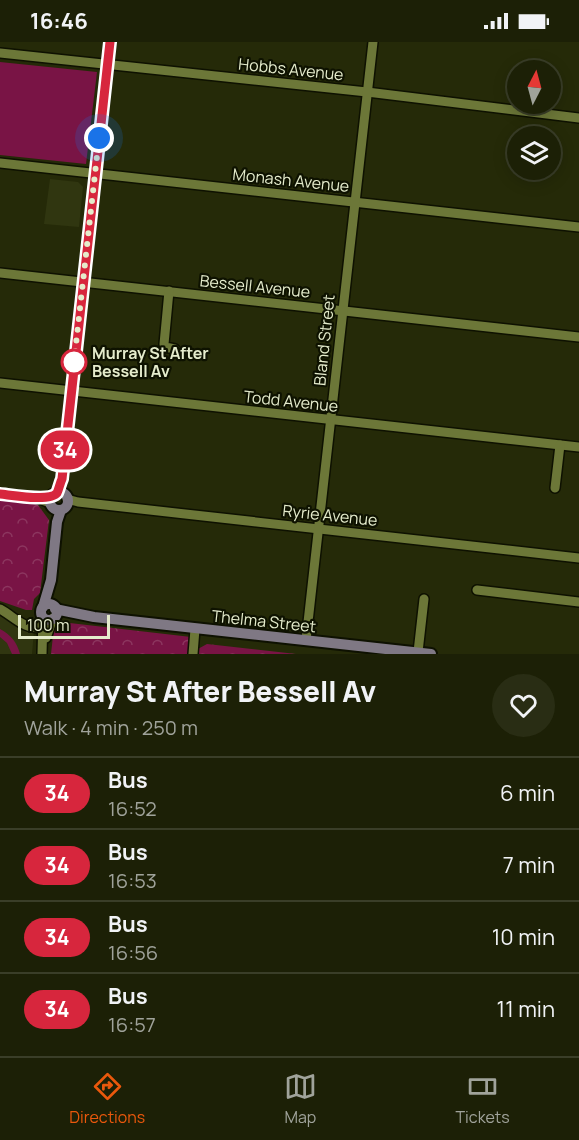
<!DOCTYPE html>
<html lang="en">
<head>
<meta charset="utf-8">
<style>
  :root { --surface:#1c2006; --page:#292d14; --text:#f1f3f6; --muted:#a0a39b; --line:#3a3e28; --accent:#ea580c }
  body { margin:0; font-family:Manrope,sans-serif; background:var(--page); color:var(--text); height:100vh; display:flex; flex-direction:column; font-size:22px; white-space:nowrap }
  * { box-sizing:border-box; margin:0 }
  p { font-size:20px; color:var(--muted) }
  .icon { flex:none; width:33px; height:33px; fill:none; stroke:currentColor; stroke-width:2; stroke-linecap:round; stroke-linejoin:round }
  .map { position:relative; height:612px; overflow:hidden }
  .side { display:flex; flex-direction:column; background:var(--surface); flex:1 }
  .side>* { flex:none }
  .badge { padding:0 12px; border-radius:20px; font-size:21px; line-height:39px }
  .needle { width:39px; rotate:6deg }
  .controls { position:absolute; left:507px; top:18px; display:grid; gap:12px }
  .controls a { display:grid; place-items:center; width:54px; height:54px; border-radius:50%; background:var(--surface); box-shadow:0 3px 15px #0003,0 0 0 2px var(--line); font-size:30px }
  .scale { position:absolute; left:18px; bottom:15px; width:92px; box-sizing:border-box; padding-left:6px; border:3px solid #e5eccc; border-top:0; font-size:16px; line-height:21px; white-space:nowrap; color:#e5eccc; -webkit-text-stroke:4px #0e1200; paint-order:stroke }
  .you { position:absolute; width:30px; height:30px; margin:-15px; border:4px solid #fff; border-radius:50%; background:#1a73e8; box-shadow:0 0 0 9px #1a73e833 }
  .map>.badge { position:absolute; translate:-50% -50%; box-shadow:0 0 0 3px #fff }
  .round { display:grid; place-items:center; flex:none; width:63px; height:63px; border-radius:32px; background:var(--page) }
  .overview { display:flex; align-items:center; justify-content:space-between; height:102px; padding:0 24px }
  h1 { font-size:28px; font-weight:800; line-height:45px }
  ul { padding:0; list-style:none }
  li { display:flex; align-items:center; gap:18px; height:72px; padding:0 24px; border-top:2px solid var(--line) }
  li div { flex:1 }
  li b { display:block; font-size:22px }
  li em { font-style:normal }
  li .badge { min-width:66px; font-weight:700; text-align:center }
  .status { display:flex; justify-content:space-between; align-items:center; height:42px; padding:0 30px; background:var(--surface); direction:ltr }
  .status svg { height:16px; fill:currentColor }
  .menu { display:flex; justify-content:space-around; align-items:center; height:84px; border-top:2px solid var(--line); background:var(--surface); font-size:16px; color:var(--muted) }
  .menu a { display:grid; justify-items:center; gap:3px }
  .menu .on { color:var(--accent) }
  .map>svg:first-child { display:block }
  .built { fill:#303610 }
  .park { fill:url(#park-crowns) }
  .pitch { fill:#791445 }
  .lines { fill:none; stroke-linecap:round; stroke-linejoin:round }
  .minor-casing { stroke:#0e1101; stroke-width:12 }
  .major-casing { stroke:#0e1101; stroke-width:14 }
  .minor { stroke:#6c7738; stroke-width:9 }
  .major { stroke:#7f7884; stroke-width:10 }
  .line-casing { stroke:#fff; stroke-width:14 }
  .line { stroke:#d7263d; stroke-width:9 }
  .walk { stroke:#e5eccc; stroke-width:6; stroke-dasharray:0 10.8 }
  .stop-dot { fill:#fff; stroke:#d7263d; stroke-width:3 }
  .labels { text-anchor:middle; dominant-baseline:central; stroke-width:4.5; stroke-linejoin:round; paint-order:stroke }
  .street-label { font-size:16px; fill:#e5eccc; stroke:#0e1200 }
  .stop-label { font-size:16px; font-weight:bold; fill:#e5eccc; stroke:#0e1200; text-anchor:start }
</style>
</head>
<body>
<div class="status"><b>16:46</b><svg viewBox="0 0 49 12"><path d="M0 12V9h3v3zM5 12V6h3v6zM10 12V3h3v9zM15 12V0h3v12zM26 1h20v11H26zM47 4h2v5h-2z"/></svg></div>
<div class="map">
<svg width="579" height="612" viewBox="0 0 579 612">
  <defs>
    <pattern id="park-crowns" width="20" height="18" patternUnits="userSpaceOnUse" patternTransform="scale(1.5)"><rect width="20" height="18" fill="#791445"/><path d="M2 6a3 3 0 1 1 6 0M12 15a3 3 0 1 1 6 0" fill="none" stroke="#8c365f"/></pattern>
  </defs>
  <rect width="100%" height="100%" fill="#252a08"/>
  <g class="built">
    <polygon points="50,137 78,140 83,145 79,185 44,182"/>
    <polygon points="0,571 13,581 34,589 32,612 0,612"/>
  </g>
  <g class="park">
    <polygon points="0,458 32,461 38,463 49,478 40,551 34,557 32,568 26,568 0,559"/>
    <polygon points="61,580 191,595 196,608 207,602 296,612 51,612 54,585"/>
  </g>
  <g class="pitch">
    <polygon points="0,20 97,30 86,122 0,113"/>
    <path d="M 0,587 C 11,593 17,600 20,612 L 12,612 L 7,601 L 0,595 Z"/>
  </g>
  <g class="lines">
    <g class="minor-casing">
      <g id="minor">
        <polyline points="0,11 367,50 579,76"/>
        <polyline points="0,121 579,185"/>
        <polyline points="0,231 579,295"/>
        <polyline points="169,249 164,302 165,305 175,307"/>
        <polyline points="0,341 579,405"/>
        <polyline points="555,446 560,403"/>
        <polyline points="0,452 37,456 50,461"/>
        <polyline points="67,457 78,460 579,516"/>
        <polyline points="477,548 579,560"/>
        <path d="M 0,567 C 16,576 23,587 43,586"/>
        <polyline points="46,596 53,576"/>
        <polyline points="306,598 373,0"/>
        <polyline points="418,610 424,557"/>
        <polyline points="42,612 43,575"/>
        <polyline points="193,612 195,587"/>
      </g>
    </g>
    <g class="major-casing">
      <g id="major">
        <circle cx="59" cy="459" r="9"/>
        <polyline points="57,451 62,437 110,0"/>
        <circle cx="49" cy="570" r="8"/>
        <polyline points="43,565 51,538 57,480 61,468"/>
        <polyline points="55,567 94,575 431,612"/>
      </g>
    </g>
    <use href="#minor" class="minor"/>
    <use href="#major" class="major"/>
  </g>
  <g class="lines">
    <g class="line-casing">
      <path id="line" d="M 0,452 C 11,453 50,460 57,451 C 59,447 60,441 62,437 L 110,0"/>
    </g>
    <use href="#line" class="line"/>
    <polyline class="walk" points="74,320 99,96"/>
  </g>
  <circle class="stop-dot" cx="74" cy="320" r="12"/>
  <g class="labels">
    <g class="street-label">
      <text transform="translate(291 27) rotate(6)">Hobbs Avenue</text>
      <text transform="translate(291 138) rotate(6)">Monash Avenue</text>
      <text transform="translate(255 244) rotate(6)">Bessell Avenue</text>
      <text transform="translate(324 298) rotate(-84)">Bland Street</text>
      <text transform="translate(291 359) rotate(6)">Todd Avenue</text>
      <text transform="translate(330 473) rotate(6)">Ryrie Avenue</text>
      <text transform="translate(264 579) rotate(6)">Thelma Street</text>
    </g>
    <g class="stop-label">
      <text x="92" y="311">Murray St After<tspan x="92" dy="18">Bessell Av</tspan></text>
    </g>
  </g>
</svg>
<div class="controls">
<a><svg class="needle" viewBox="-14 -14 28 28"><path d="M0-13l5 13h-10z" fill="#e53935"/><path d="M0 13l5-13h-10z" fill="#a0a39b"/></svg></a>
<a><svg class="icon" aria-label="layers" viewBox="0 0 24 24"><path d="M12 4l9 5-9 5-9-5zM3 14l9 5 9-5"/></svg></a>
</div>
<div class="scale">100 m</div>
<div class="you" style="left:99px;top:96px"></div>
<b class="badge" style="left:65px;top:408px;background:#d7263d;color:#fff">34</b>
</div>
<section class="side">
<div class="overview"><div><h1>Murray St After Bessell Av</h1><p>Walk · 4 min · 250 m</p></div><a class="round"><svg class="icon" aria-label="heart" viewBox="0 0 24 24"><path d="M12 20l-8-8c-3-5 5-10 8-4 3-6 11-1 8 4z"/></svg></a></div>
<ul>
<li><span class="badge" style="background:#d7263d;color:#fff">34</span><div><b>Bus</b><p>16:52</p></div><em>6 min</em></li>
<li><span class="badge" style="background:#d7263d;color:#fff">34</span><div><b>Bus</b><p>16:53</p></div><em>7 min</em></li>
<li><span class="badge" style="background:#d7263d;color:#fff">34</span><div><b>Bus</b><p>16:56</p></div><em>10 min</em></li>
<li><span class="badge" style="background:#d7263d;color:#fff">34</span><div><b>Bus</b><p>16:57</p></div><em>11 min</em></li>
</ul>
</section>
<nav class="menu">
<a class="on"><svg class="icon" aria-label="directions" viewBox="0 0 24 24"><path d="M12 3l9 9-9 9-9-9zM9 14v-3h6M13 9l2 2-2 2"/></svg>Directions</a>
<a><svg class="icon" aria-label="map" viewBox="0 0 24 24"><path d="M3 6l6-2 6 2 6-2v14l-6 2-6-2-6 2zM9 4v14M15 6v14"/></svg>Map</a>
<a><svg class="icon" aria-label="tickets" viewBox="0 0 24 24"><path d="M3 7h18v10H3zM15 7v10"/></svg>Tickets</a>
</nav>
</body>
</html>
